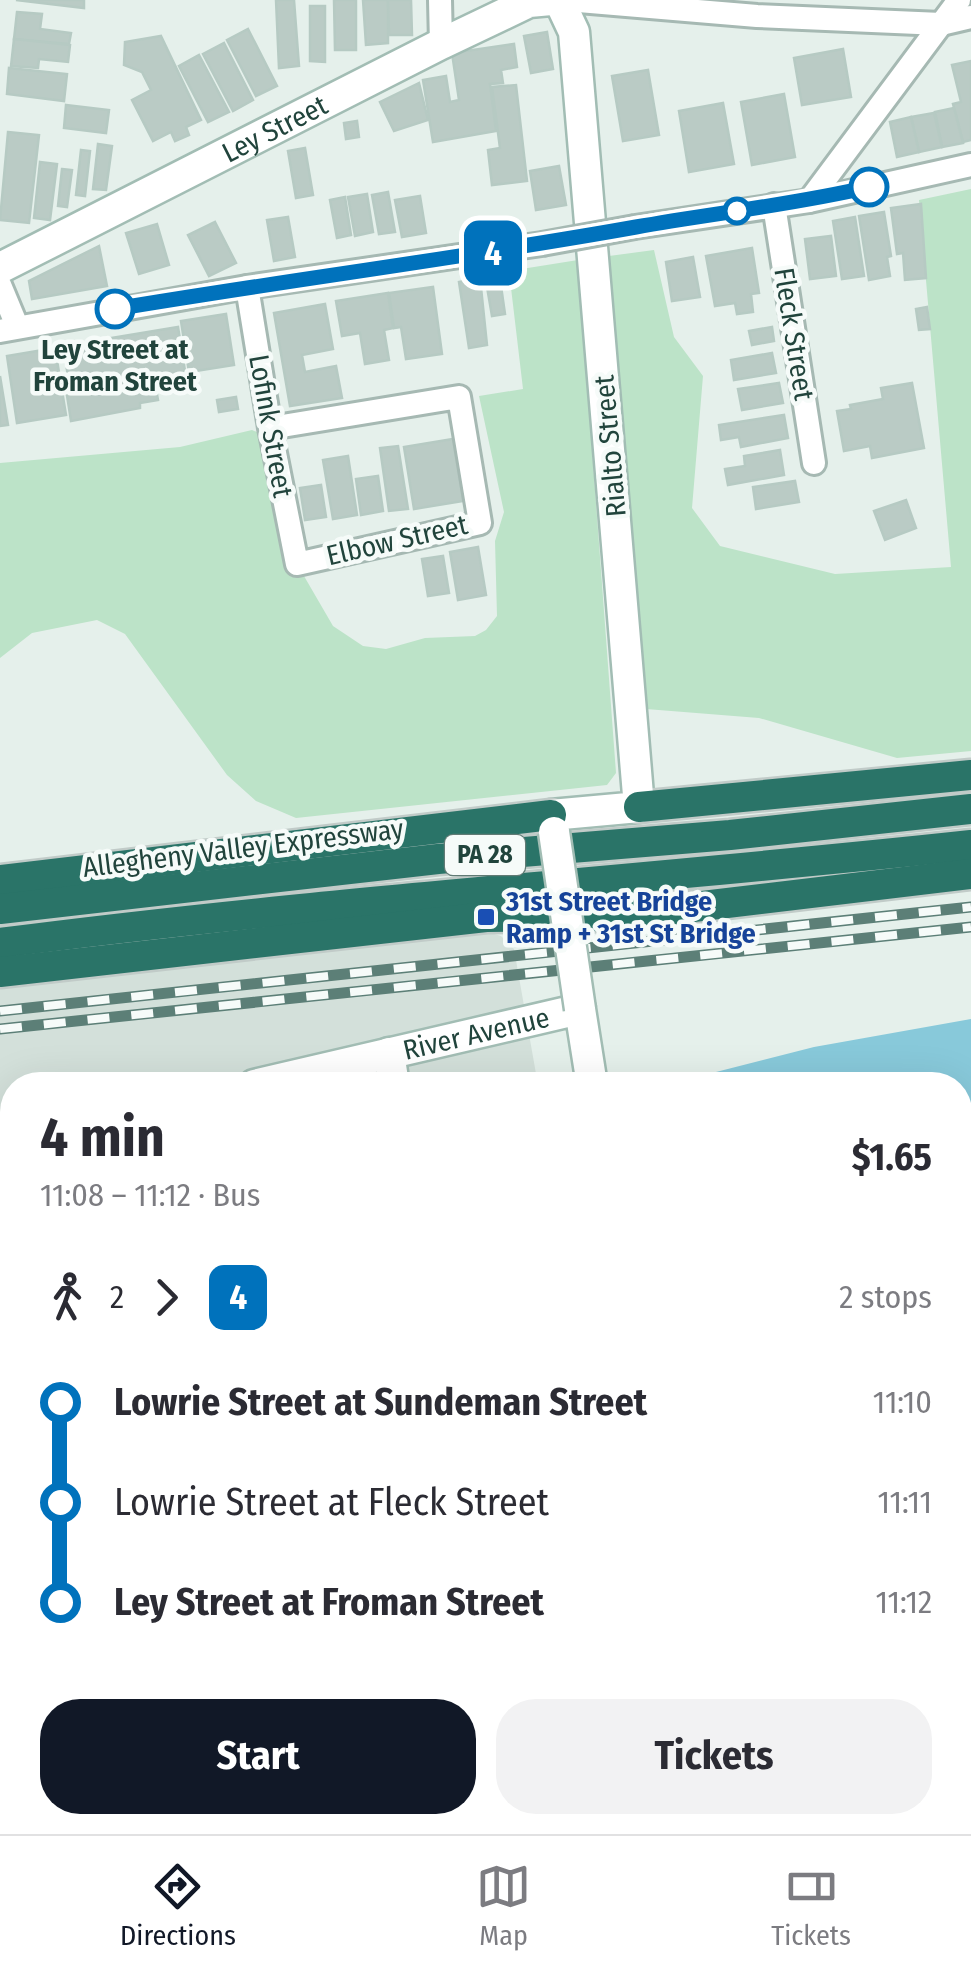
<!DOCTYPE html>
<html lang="en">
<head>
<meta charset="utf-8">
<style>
  :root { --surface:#fff; --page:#f2f2f3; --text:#2b2b33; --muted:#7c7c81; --line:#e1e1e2; --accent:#111827 }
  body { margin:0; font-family:"Fira Sans Condensed",sans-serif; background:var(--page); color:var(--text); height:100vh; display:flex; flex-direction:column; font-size:38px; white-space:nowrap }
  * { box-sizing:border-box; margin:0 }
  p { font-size:32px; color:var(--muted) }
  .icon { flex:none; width:55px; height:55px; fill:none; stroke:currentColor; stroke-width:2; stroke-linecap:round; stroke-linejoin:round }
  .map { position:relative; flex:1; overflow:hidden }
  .panel { position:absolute; left:0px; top:1072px; width:972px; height:762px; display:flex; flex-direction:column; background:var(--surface); border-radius:40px 40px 0 0; box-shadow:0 10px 40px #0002 }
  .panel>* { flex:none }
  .badge { padding:0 20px; border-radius:15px; font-size:35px; line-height:65px }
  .map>.badge { position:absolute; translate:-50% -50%; box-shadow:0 0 0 5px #fff }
  .legs { display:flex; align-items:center; gap:15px; height:110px; padding:0 40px; font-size:32px }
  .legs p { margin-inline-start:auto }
  .head { display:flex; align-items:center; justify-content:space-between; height:170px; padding:0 40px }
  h1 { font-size:55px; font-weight:700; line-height:75px }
  .button { display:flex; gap:20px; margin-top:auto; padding:20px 40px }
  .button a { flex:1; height:115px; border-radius:40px; background:var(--accent); color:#fff; font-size:40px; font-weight:700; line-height:115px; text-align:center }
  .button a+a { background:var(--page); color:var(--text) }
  ul { padding:0 40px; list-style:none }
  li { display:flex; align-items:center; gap:35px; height:100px; font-size:38px }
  li i { display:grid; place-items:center; width:15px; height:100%; margin:0 12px; background:currentColor }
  li i::after { content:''; width:25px; height:25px; margin:-12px; border:8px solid; border-radius:50%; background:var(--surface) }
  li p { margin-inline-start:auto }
  li:first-child i { background:linear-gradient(#0000 50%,currentColor 0) }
  li:last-child i { background:linear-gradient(currentColor 50%,#0000 0) }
  .tab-bar { display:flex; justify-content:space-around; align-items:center; height:140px; border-top:2px solid var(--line); background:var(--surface); font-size:28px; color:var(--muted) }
  .tab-bar a { display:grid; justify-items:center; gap:5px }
  .tab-bar .selected { color:var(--accent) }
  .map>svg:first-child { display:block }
  .built { fill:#d3e0da }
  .green { fill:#bce3c8 }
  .water { fill:#88c9da }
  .building { fill:#bacbc5; stroke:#b6cac3; stroke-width:2.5 }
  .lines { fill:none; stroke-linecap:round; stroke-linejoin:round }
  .street-casing { stroke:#a6b9b3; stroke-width:28 }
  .secondary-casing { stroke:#a2bdb4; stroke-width:35 }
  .highway-casing { stroke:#c1cbc8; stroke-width:35 }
  .street { stroke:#fff; stroke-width:22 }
  .secondary { stroke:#fff; stroke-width:30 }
  .highway { stroke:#2a7468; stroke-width:30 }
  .rail-casing { stroke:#5c7f77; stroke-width:11 }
  .rail { stroke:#f6fbf9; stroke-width:8; stroke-dasharray:22; stroke-linecap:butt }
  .street-bridge-casing { stroke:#a6b9b3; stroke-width:28; stroke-linecap:butt }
  .secondary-bridge-casing { stroke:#a2bdb4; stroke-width:35; stroke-linecap:butt }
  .street-bridge { stroke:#fff; stroke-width:22 }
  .secondary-bridge { stroke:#fff; stroke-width:30 }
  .line-1-casing { stroke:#fff; stroke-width:22 }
  .line-1 { stroke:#0072bc; stroke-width:15 }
  .stop-1-dot { fill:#fff; stroke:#0072bc; stroke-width:5 }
  .transit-dot { fill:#1a4fb4; stroke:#f6fbf9; stroke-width:4 }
  .labels { text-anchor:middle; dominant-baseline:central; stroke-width:9; stroke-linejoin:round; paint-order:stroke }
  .shield { fill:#f6fbf9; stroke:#617b75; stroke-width:2.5 }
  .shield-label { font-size:25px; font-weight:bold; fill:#21443c }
  .street-label { font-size:28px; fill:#21443c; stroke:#f6fbf9 }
  .stop-label { font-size:28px; font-weight:bold; fill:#21443c; stroke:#f6fbf9 }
  .transit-label { font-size:28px; font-weight:bold; fill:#164399; stroke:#f6fbf9; text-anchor:start }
</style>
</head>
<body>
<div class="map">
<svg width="971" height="1834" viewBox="0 0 971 1834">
  <rect width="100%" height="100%" fill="#e5f0eb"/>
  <polygon class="built" points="481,930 501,936 514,949 538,1085 12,1085 12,1243 0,1245 0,943"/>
  <g class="green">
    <polygon points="971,189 971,751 897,758 759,718 646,709 609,256 654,250 674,337 703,376 692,508 720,546 835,574 951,567 919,200"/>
    <polygon points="578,260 616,773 607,785 296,818 256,801 227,775 125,634 97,620 32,633 0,658 0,463 180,447 252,430 273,439 297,564 333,626 363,646 386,649 425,638 475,636 486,630 497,616 495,541 504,512 479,396 523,389 509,271"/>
  </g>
  <g class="water">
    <polygon points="971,1019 971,1200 960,1203 960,1085 665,1085 814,1047"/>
    <polygon points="12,1243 12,1434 0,1435 0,1245"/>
  </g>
  <g class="building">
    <polygon points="16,0 84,0 84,8"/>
    <polygon points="276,0 294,0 299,66 279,68"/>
    <polygon points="334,0 356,0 356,50 335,50"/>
    <polygon points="363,0 388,0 388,43 366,45"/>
    <polygon points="388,0 411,0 412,35 389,35"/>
    <polygon points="310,6 325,6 325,62 310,61"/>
    <polygon points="17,12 42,14 40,29 71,33 69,44 14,39"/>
    <polygon points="248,29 277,86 256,96 227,40"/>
    <polygon points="547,32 553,69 531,73 524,36"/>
    <polygon points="161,36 201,120 186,127 189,135 175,141 171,132 153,141 132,100 151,90 142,72 124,65 125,42"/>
    <polygon points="14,39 70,45 68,62 39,59 38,68 11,66"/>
    <polygon points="224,43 253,100 233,111 203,54"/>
    <polygon points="514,44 517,67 501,70 503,83 490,84 496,131 433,142 423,80 446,76 450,102 459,100 452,53"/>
    <polygon points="843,49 851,97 802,105 794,58"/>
    <polygon points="199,55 229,112 208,122 179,66"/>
    <polygon points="971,61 971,140 963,142 953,104 961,102 952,65"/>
    <polygon points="9,68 67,74 64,101 7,94"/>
    <polygon points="648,70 659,135 623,141 612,76"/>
    <polygon points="419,83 428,120 394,131 380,102"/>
    <polygon points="516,85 527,181 492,185 488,150 500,148 492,87"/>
    <polygon points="784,94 795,157 752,165 741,102"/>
    <polygon points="723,103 734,164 689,172 679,111"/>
    <polygon points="66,105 109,110 106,133 64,128"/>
    <polygon points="954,108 963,143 942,147 935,112"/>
    <polygon points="934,113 942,147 919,152 911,117"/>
    <polygon points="911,117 919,152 897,157 890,122"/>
    <polygon points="357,121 359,137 346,139 344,123"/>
    <polygon points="8,132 39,135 29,223 0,220"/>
    <polygon points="98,144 112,146 106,190 93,189"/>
    <polygon points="305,148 313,195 296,198 288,151"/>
    <polygon points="81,150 90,151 85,196 76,195"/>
    <polygon points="40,162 57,164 50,220 34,218"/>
    <polygon points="559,166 566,205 536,210 530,171"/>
    <polygon points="62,169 72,170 67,207 58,206"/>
    <polygon points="388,192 395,232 379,234 372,195"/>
    <polygon points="367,194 373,232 355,236 348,197"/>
    <polygon points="420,196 426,233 402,237 395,200"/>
    <polygon points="345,197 351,235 337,238 330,200"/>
    <polygon points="921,204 926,278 905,280 903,253 897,254 891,208"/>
    <polygon points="884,212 891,256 887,257 890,276 869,280 859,216"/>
    <polygon points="288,217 295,257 274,261 267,220"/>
    <polygon points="855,217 864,276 842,279 833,221"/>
    <polygon points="215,222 236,263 209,276 188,235"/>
    <polygon points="157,224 169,265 139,274 126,233"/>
    <polygon points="831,236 836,276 810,279 805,239"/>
    <polygon points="99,246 107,286 32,299 29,281"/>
    <polygon points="752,248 759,293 751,294 753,312 737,314 735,303 715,306 706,256"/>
    <polygon points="693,257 700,297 672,301 666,262"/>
    <polygon points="480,278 487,345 469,348 459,282"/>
    <polygon points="500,279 505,314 492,316 486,281"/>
    <polygon points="433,287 442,354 406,359 401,327 394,328 389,293"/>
    <polygon points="388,293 393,328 384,330 389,360 365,364 360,333 342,336 336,301"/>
    <polygon points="325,304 333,349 302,355 305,372 336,366 342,398 290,406 274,313"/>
    <polygon points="927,307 930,329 919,330 916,309"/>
    <polygon points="226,314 234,365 189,372 181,321"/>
    <polygon points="178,327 188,390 173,392 172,383 161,384 159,372 153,373 158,400 140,403 140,408 71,421 66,389 70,388 63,346"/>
    <polygon points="772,327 774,341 752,345 749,331"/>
    <polygon points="55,348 66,415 17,423 7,356"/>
    <polygon points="772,353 776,373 734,380 731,360"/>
    <polygon points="0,376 8,425 0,426"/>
    <polygon points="779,383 783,403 742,410 738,389"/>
    <polygon points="912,383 924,448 872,458 870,446 844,451 837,411 851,409 850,405 883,399 881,388"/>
    <polygon points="236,397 238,409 219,412 217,400"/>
    <polygon points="784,415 788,438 741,447 739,437 721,440 719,425"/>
    <polygon points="453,439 463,501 414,509 404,447"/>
    <polygon points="398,446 408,509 389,511 380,448"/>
    <polygon points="780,450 784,475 728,485 725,469 745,466 744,456"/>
    <polygon points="348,456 357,515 333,519 323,460"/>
    <polygon points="378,476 383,511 361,515 356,479"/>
    <polygon points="795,481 799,502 756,509 753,487"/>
    <polygon points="321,485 326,517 305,520 300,488"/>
    <polygon points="906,500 916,528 885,540 874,511"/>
    <polygon points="478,547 486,595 458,600 450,552"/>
    <polygon points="443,556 449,593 428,596 422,559"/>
    <polygon points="0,1568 12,1569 12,1619 0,1618"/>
    <polygon points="971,1665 971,1782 960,1783 960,1666"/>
    <polygon points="0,1716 12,1717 12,1767 0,1766"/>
    <polygon points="205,1822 254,1822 255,1834 206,1834"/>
    <polygon points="477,1822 626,1822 628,1834 479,1834"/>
  </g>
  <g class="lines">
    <g class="street-casing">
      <g id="street">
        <polyline points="440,0 441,44"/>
        <polyline points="567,0 757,16 941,24 971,17"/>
        <polyline points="809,201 959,0"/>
        <polyline points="774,205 814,463"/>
        <polyline points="635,227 809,201 971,165"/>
        <polyline points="0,285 17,326"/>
        <polyline points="247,287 270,428 297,564 480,523 459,397 270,428"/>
        <polyline points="0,331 247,287 542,244"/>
        <polyline points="960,1617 971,1616"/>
        <polyline points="0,1667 12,1668"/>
        <polyline points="317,1822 328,1834"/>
        <polyline points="373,1834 383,1822"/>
      </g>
    </g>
    <g class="secondary-casing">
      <g id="secondary">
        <path id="s1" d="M 0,268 L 441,44 L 529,2 L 551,0"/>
        <polyline points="554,832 551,815 639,807 574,32 559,0"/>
        <polyline points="389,1053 394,1085"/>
        <path id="s2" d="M 254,1085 L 580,1009 L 592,1085"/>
        <polyline points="0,1145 12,1142"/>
        <polyline points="691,1822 692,1834"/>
      </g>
    </g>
    <g class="highway-casing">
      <g id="highway">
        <polyline points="639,807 971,775"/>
        <polyline points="0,880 551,815"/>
        <polyline points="0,909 438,859 730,835 971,809"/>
        <path d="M 0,943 C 323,901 648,880 971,845"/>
        <polyline points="0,972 486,917 618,916 971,874"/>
      </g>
    </g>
    <use href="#street" class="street"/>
    <use href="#secondary" class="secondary"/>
    <use href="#highway" class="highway"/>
    <g class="rail-casing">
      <g id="rail">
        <polyline points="0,1011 971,907"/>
        <polyline points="0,1029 971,927"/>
      </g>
    </g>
    <use href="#rail" class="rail"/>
    <g class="street-bridge-casing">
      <polyline id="street-bridge" points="542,244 635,227"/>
    </g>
    <g class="secondary-bridge-casing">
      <polyline id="secondary-bridge" points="554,832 580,1009"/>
    </g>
    <use href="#street-bridge" class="street-bridge"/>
    <use href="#secondary-bridge" class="secondary-bridge"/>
  </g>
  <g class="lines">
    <g class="line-1-casing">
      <path id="line-1" d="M 115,309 C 288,280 463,258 636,227 C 714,213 792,205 869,187"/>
    </g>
    <use href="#line-1" class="line-1"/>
  </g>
  <g class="stop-1-dot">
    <circle cx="869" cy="187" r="18"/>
    <circle cx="737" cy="211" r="12"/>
    <circle cx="115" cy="309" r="18"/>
  </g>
  <rect class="transit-dot" x="476" y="907" width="20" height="20" rx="5"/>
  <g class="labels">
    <rect class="shield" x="445" y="835" width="80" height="40" rx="8"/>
    <g class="shield-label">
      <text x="485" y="855">PA 28</text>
    </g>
    <g class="street-label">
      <text stroke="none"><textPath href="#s1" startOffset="308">Ley Street</textPath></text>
      <text transform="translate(794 334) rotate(81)">Fleck Street</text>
      <text transform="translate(271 426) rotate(80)">Lofink Street</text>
      <text transform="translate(610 446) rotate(-95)">Rialto Street</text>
      <text transform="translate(397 540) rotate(-13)">Elbow Street</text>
      <text transform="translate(243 848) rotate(-7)">Allegheny Valley Expressway</text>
      <text stroke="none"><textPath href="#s2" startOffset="228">River Avenue</textPath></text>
    </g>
    <g class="stop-label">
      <text x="115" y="349">Ley Street at<tspan x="115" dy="32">Froman Street</tspan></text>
    </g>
    <g class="transit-label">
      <text x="506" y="901">31st Street Bridge<tspan x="506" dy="32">Ramp + 31st St Bridge</tspan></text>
    </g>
  </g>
</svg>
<b class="badge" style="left:493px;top:253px;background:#0072bc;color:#fff">4</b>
<section class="panel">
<div class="head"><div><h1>4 min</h1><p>11:08 – 11:12 · Bus</p></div><b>$1.65</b></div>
<div class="legs"><svg class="icon" aria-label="walk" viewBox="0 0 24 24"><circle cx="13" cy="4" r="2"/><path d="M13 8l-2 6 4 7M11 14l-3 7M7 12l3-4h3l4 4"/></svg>2<svg class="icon" aria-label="forward" viewBox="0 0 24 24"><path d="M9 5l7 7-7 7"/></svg><b class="badge" style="background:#0072bc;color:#fff">4</b><p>2 stops</p></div>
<ul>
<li><i style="color:#0072bc"></i><b>Lowrie Street at Sundeman Street</b><p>11:10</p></li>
<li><i style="color:#0072bc"></i><span>Lowrie Street at Fleck Street</span><p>11:11</p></li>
<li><i style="color:#0072bc"></i><b>Ley Street at Froman Street</b><p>11:12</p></li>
</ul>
<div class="button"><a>Start</a><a>Tickets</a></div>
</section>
</div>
<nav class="tab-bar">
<a class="selected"><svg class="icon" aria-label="directions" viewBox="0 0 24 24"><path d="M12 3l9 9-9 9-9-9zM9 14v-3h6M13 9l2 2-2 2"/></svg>Directions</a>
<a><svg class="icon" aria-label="map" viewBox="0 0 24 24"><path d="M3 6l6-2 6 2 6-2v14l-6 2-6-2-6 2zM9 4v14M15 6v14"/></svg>Map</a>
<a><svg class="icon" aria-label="tickets" viewBox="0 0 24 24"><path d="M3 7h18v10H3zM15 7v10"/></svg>Tickets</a>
</nav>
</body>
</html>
